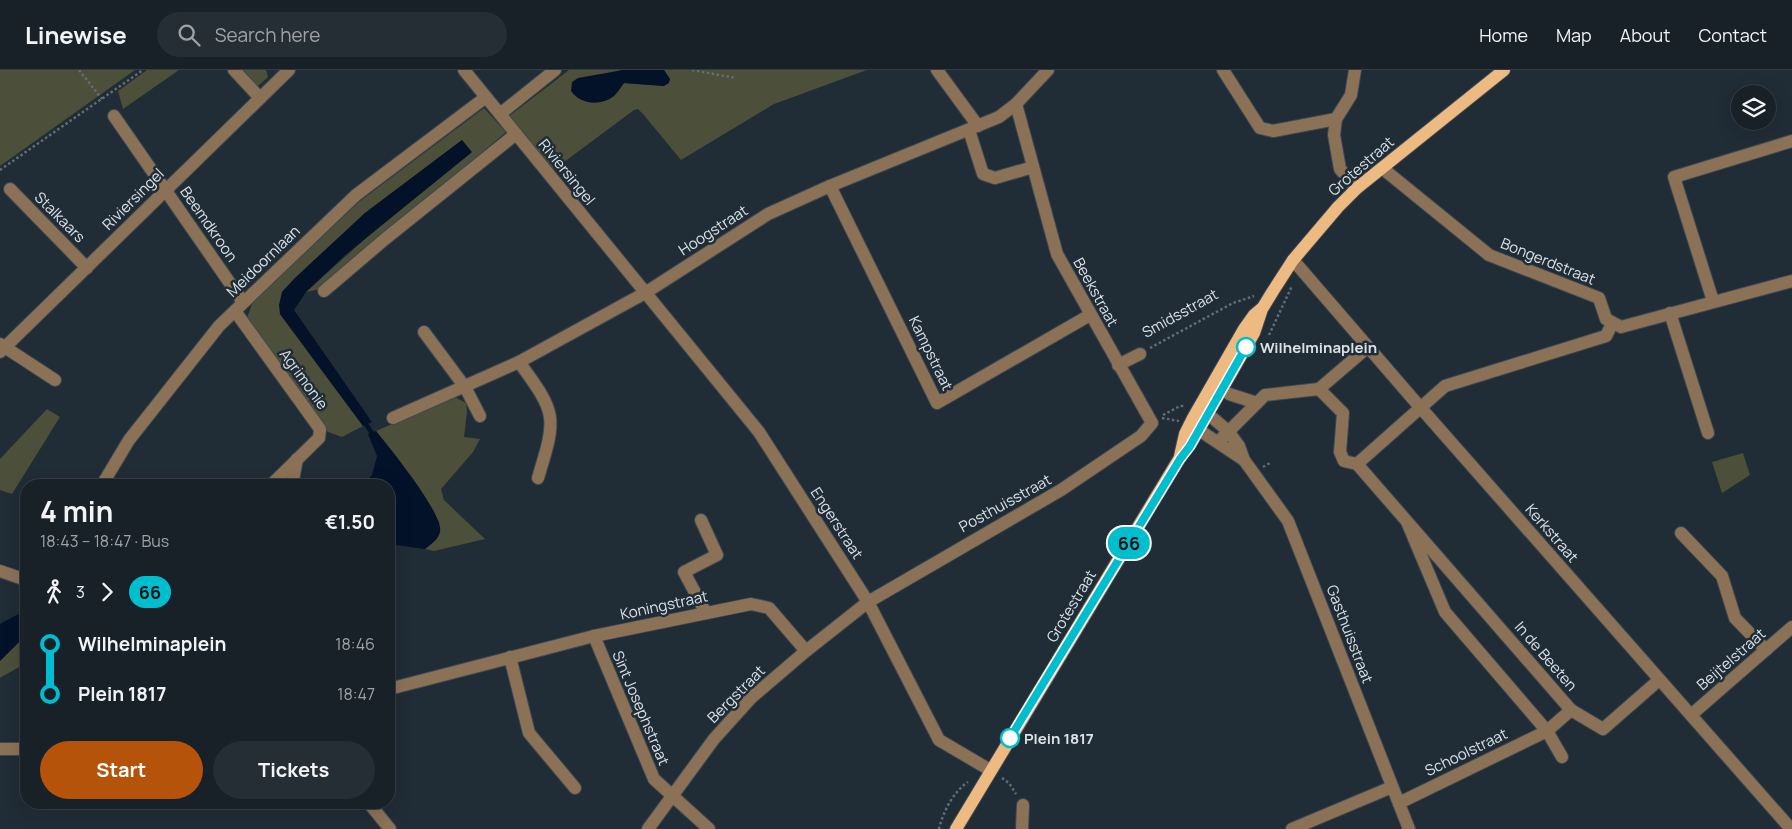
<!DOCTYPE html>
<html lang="en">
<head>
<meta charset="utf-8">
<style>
  :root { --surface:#182128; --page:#252e34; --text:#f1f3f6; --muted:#9fa3a8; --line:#363e45; --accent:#b45309 }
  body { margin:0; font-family:Manrope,sans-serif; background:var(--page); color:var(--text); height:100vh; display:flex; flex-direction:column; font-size:19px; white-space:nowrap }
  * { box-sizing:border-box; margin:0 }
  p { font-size:16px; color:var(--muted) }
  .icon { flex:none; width:28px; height:28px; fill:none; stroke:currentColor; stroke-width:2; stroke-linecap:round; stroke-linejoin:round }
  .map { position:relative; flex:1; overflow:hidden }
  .side { position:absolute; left:20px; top:409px; width:375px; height:330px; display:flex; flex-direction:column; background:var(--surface); border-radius:20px; box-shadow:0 5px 20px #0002,0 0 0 1px var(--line) }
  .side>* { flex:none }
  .badge { padding:0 10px; border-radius:16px; font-size:18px; line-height:32px }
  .buttons { position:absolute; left:1731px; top:15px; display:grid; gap:10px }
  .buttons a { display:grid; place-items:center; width:45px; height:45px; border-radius:50%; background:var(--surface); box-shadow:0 5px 20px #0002,0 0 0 1px var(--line); font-size:25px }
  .map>.badge { position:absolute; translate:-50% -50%; box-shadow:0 0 0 2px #fff }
  .legs { display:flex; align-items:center; gap:8px; height:55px; padding:0 20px; font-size:16px }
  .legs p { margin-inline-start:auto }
  .overview { display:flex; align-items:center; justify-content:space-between; height:85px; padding:0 20px }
  h1 { font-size:28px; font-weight:700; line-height:38px }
  .button { display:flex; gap:10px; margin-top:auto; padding:10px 20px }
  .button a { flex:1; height:58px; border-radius:30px; background:var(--accent); color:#fff; font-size:20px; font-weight:700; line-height:58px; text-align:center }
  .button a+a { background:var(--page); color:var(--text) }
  ul { padding:0 20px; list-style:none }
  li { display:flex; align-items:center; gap:18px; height:50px; font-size:19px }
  li i { display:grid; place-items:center; width:8px; height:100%; margin:0 6px; background:currentColor }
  li i::after { content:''; width:12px; height:12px; margin:-6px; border:4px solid; border-radius:50%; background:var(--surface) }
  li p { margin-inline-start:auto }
  li:first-child i { background:linear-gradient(#0000 50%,currentColor 0) }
  li:last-child i { background:linear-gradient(currentColor 50%,#0000 0) }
  header { display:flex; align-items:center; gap:30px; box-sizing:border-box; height:70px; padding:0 25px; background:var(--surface); border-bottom:1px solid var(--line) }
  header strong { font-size:24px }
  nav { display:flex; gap:28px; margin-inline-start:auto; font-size:18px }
  .search { width:350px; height:45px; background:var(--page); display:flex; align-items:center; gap:12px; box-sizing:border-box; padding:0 18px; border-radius:28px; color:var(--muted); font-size:19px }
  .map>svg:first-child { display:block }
  .green { fill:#4c4f39 }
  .water { fill:#031228 }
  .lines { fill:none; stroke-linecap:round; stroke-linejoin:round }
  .stream { stroke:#031228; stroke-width:4.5 }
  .minor-casing { stroke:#3e4952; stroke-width:14 }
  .major-casing { stroke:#3e4952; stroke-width:14 }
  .path { stroke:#626d75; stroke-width:2.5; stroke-dasharray:2.5 2.5; stroke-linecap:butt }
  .minor { stroke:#8b7257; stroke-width:12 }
  .major { stroke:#edba81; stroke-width:12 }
  .line-1-casing { stroke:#fff; stroke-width:11 }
  .line-1 { stroke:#00becd; stroke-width:8 }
  .stop-1-dot { fill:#fff; stroke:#00becd; stroke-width:2.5 }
  .labels { text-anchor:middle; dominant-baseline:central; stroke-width:5; stroke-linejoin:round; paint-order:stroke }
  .street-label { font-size:15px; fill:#dae2e8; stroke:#202c36 }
  .stop-label { font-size:15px; font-weight:bold; fill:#dae2e8; stroke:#202c36; text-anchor:start }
</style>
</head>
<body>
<header>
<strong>Linewise</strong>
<div class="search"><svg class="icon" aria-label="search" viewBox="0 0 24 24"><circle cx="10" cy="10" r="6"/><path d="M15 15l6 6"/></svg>Search here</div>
<nav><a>Home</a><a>Map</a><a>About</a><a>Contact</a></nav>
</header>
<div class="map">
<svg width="1792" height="759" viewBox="0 0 1792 759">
  <rect width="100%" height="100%" fill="#202c36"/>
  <g class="green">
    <polygon points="0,0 135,0 0,96"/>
    <polygon points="147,0 179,0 123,39 118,21"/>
    <polygon points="241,0 266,0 268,7 257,17"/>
    <polygon points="569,0 623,0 606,4 614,26 624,13 664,16 670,9 664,0 867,0 774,34 681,90 643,44 638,39 634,40 552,101 508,47"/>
    <polygon points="484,38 506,62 321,219 306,222 376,159 471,83 462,70 365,143 295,208 282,222 280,244 363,356 342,367 328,362 247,248 253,231 360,131"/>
    <path d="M 455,327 L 466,333 L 467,342 L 464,367 L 480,369 L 473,382 L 441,419 L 444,430 L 485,469 L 434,481 L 425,479 C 434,470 441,466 439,452 L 376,361 Z"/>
    <polygon points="47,339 60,347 12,424 0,420 0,389"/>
    <polygon points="1743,383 1750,405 1722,423 1712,392"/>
    <polygon points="26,565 26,593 0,608 0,591"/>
  </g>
  <g class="water">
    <path d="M 623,0 L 664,0 L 670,9 L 669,13 L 664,16 L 624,13 C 621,17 618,22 614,26 C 601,36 581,35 571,21 L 572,12 L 578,8 Z"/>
    <polygon points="462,70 472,82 344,186 306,222 294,240 372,352 363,356 280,244 279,235 282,222 295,208 365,143"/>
    <path d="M 376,361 C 389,377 444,444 440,462 C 439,469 430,475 425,479 L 389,474 L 389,415 L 363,415 L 372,405 L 377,386 L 368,364 Z"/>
    <polygon points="26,540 26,565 0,591 0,554"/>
  </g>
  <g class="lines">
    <polyline class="stream" points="363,350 374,366"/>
    <g class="minor-casing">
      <g id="minor">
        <polyline points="234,0 260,28"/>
        <polyline points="464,0 759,362 868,532 939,670 990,700"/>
        <polyline points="937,0 978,56"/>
        <polyline points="1223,0 1260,58 1273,61 1336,49"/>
        <polyline points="1355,0 1351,25 1336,49 1334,65 1340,99 1357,118"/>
        <polyline points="500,44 555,0"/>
        <polyline points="114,46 243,232"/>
        <polyline points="969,60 983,104 995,108 1033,97"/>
        <polyline points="1382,98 1489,185 1599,228 1606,249 1621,257 1792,211"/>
        <polyline points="830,116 937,333 1090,245"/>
        <polyline points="10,119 87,198"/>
        <polyline points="1293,190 1413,329 1791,759"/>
        <polyline points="324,221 385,169 516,64"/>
        <polyline points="1713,231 1674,107 1792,71"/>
        <polyline points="235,241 320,359 319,368 271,415"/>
        <polyline points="1670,243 1708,363"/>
        <polyline points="424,262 465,317 480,346"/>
        <polyline points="0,274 55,310"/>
        <polyline points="0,282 289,0"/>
        <path d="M 519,292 C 557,344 557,346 538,408"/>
        <polyline points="1118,295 1140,284"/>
        <polyline points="1319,319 1368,277"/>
        <polyline points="1229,324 1257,333"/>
        <polyline points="1198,340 1214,349 1228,361 1239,376 1244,390 1288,451 1409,759"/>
        <polyline points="393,348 519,292 645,223 768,144 830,116 999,47 1016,34 1048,0"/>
        <polyline points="1190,354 1244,390"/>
        <polyline points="1218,372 1265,325 1319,319 1343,343 1340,382 1344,391 1357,394"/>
        <polyline points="1357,394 1571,640 1547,661 1445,542 1407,452"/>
        <polyline points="1357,394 1445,316 1606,266 1612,254"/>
        <polyline points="102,415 129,370 219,256 356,125 486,27"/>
        <polyline points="292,415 297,389"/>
        <polyline points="701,450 717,485 684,502 706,543"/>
        <polyline points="1681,463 1722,506 1735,548 1766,580"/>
        <polyline points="0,501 26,510"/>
        <polyline points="594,566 654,709 709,759"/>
        <polyline points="510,587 529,663 575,718"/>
        <polyline points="389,619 594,566 751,534 769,538 806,581"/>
        <polyline points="1571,640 1603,659 1659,610"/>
        <polyline points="1691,645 1792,557"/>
        <polyline points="0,679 26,679"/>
        <polyline points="368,732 390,759"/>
        <polyline points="1399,733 1547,661 1562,687"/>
        <polyline points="648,759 714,669 751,628 806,581 868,532 1061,420 1141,366 1152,353 1057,184 1016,34"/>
        <polyline points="1022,759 1023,735"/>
        <polyline points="1292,759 1392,717"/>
      </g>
    </g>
    <g class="major-casing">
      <g id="major">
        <polyline points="1180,386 1185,364 1193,348 1244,259 1254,245 1261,239"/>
        <polyline points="956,759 1179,389 1189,376 1254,263 1262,239 1273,221 1293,190 1338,137 1357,118 1504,0"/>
      </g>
    </g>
    <g class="path">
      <polyline points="79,0 102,29"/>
      <polyline points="692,0 736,8"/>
      <polyline points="0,100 143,0"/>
      <polyline points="1269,265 1292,216"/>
      <polyline points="1150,278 1233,233 1254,226"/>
      <polyline points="1163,345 1180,336 1185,336"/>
      <polyline points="1162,348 1179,351"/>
      <polyline points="1263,397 1270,393"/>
      <polyline points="1002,708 1009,713 1016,724"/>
      <path d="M 939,759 C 943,742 953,722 968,712"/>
    </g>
    <use href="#minor" class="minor"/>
    <use href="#major" class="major"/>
  </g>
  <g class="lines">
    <g class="line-1-casing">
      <polyline id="line-1" points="1010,668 1180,389 1190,376 1246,277"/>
    </g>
    <use href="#line-1" class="line-1"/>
  </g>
  <g class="stop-1-dot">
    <circle cx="1246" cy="277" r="9"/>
    <circle cx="1010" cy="668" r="9"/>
  </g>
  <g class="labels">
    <g class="street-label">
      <text transform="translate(1361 96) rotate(-41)">Grotestraat</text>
      <text transform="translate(567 102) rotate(51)">Riviersingel</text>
      <text transform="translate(133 129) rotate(-45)">Riviersingel</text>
      <text transform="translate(60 147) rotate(45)">Stalkaars</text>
      <text transform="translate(209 154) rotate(55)">Beemdkroon</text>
      <text transform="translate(713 160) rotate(-33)">Hoogstraat</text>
      <text transform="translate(263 191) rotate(-44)">Meidoornlaan</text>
      <text transform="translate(1548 191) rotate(22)">Bongerdstraat</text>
      <text transform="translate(1096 222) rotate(61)">Beekstraat</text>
      <text transform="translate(1180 243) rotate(-29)">Smidsstraat</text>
      <text transform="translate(931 283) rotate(64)">Kampstraat</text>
      <text transform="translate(304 309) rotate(54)">Agrimonie</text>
      <text transform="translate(1005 433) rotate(-29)">Posthuisstraat</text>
      <text transform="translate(837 453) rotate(57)">Engerstraat</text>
      <text transform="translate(1552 463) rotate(49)">Kerkstraat</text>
      <text transform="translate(664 535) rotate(-12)">Koningstraat</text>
      <text transform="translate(1071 536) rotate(-59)">Grotestraat</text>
      <text transform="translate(1350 564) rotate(69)">Gasthuisstraat</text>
      <text transform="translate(1546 586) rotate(49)">In de Beeten</text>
      <text transform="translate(1731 589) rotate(-41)">Beijtelstraat</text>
      <text transform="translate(736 624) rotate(-45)">Bergstraat</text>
      <text transform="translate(641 638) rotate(67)">Sint Josephstraat</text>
      <text transform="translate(1466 682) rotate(-26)">Schoolstraat</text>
    </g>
    <g class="stop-label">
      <text x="1260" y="277">Wilhelminaplein</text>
      <text x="1024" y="668">Plein 1817</text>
    </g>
  </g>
</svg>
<div class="buttons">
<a><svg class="icon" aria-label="layers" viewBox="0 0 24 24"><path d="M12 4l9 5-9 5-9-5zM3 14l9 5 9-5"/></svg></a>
</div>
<b class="badge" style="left:1129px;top:473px;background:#00becd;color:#111">66</b>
<section class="side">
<div class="overview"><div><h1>4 min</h1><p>18:43 – 18:47 · Bus</p></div><b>€1.50</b></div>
<div class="legs"><svg class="icon" aria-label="walk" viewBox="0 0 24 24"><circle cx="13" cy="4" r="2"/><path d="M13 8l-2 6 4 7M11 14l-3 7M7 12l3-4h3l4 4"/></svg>3<svg class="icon" aria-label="forward" viewBox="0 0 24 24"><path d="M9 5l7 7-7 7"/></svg><b class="badge" style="background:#00becd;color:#111">66</b></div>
<ul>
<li><i style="color:#00becd"></i><b>Wilhelminaplein</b><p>18:46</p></li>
<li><i style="color:#00becd"></i><b>Plein 1817</b><p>18:47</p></li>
</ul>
<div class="button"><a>Start</a><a>Tickets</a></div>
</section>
</div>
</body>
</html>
